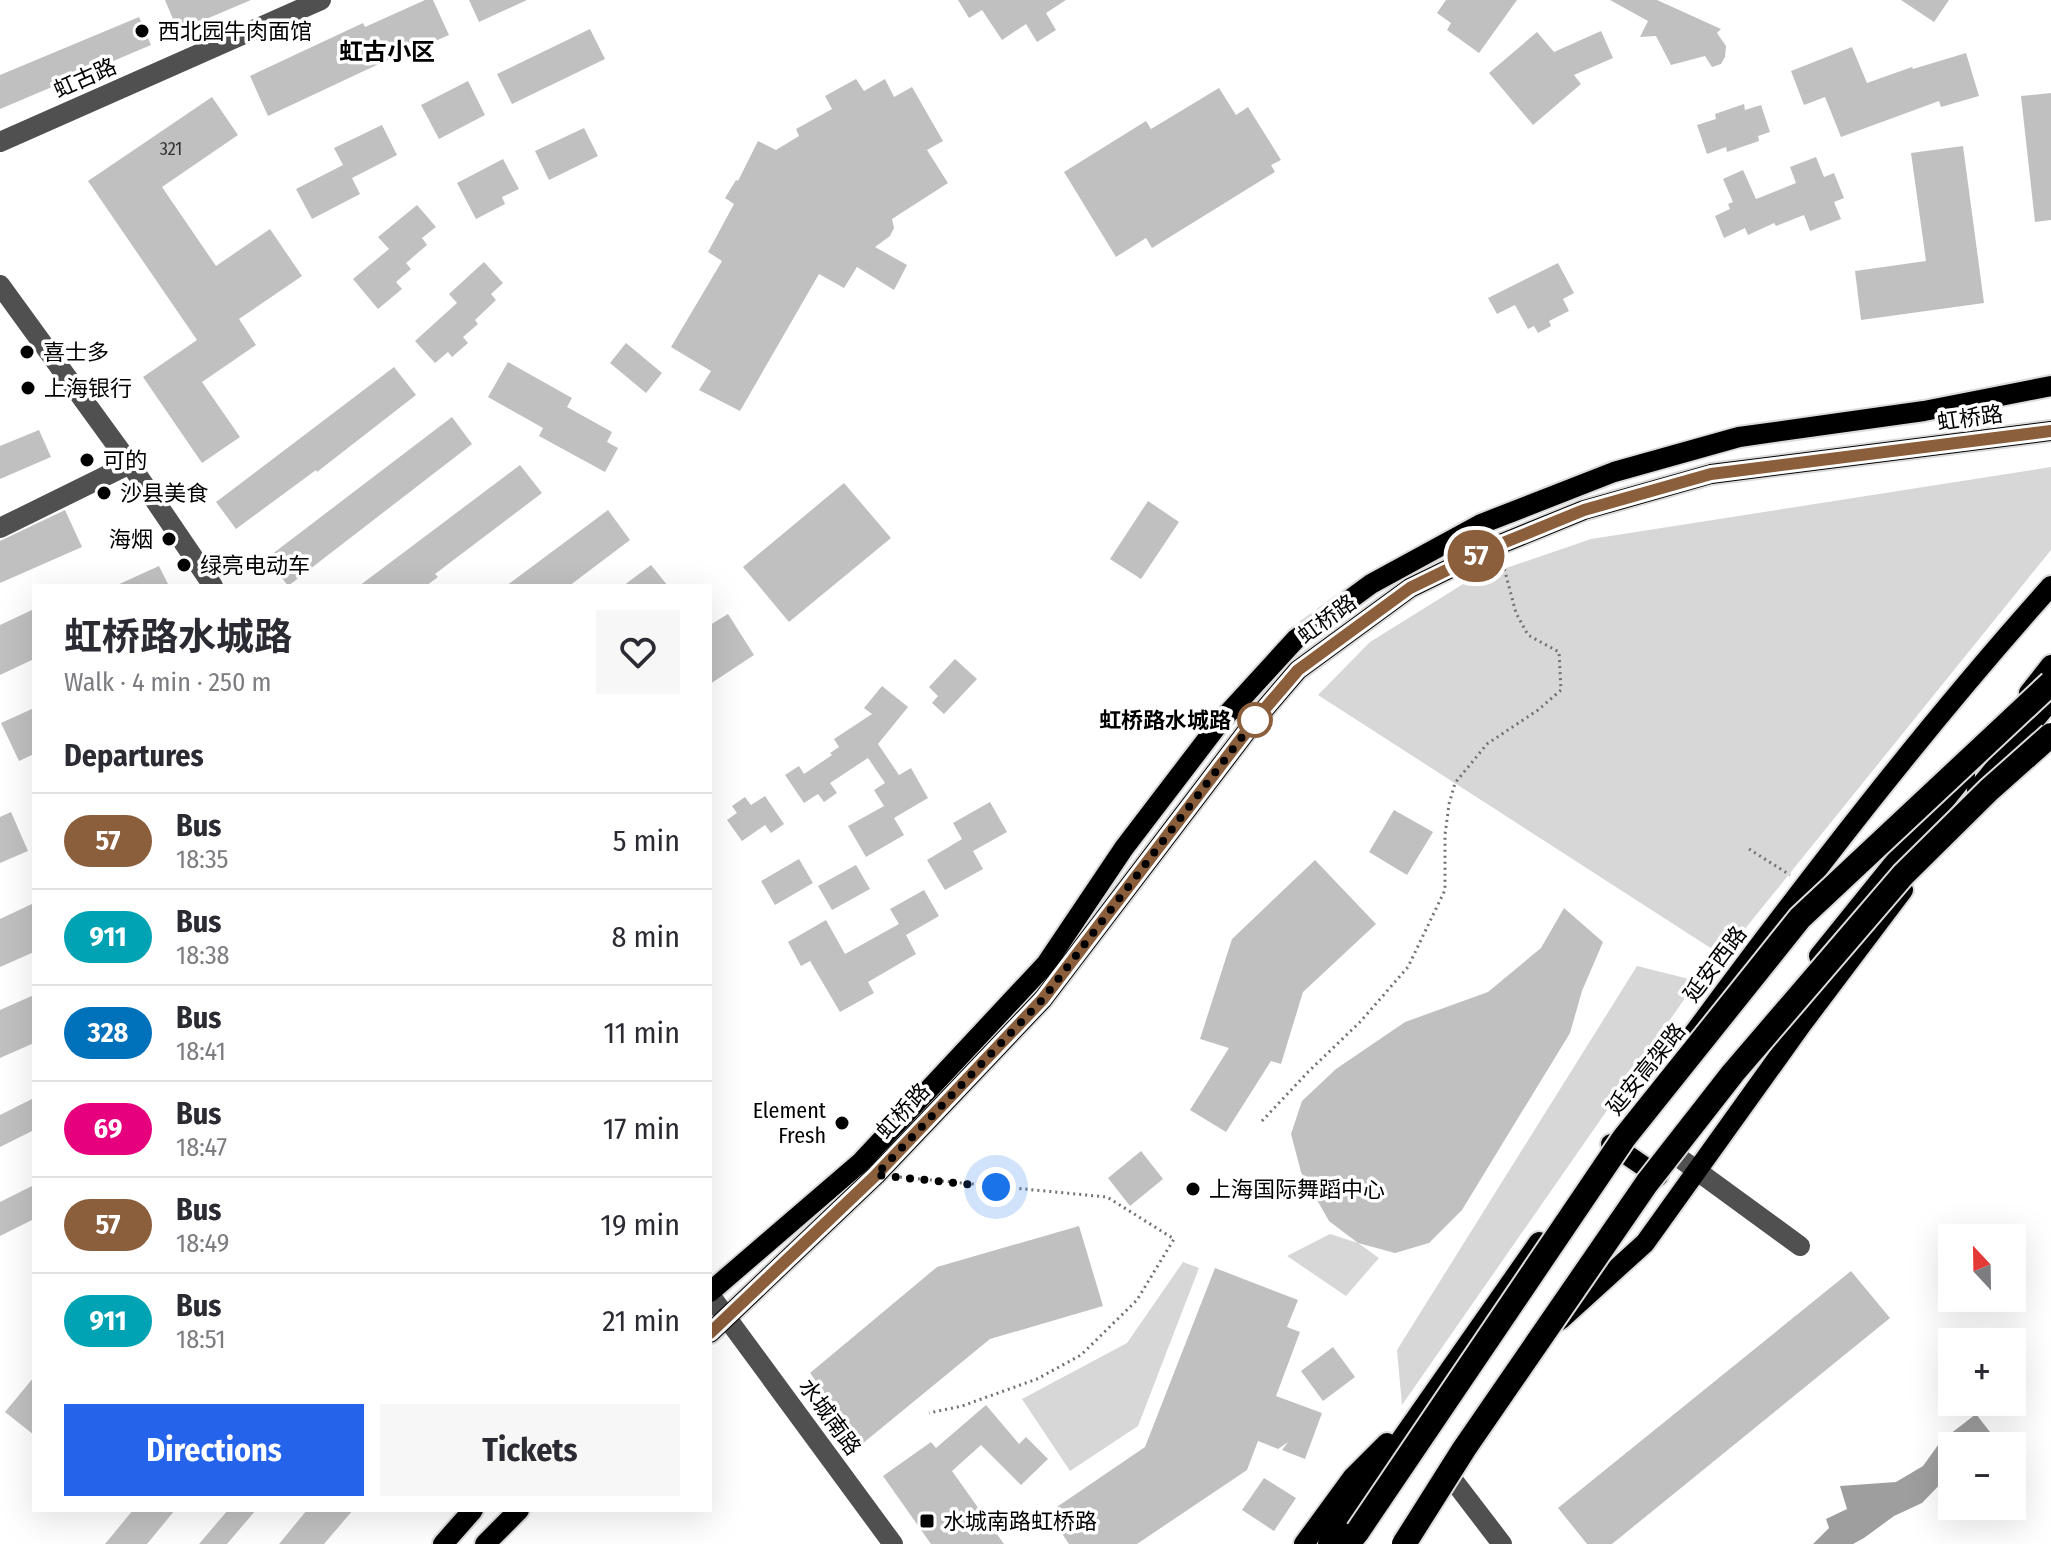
<!DOCTYPE html>
<html lang="en">
<head>
<meta charset="utf-8">
<style>
  :root { --surface:#fff; --page:#f7f7f7; --text:#2b2b33; --muted:#7c7c81; --line:#e1e1e2; --accent:#2563eb }
  body { margin:0; font-family:"Fira Sans Condensed","Noto Sans SC",sans-serif; background:var(--page); color:var(--text); height:100vh; display:flex; flex-direction:column; font-size:30px; white-space:nowrap }
  * { box-sizing:border-box; margin:0 }
  p { font-size:26px; color:var(--muted) }
  .icon { flex:none; width:44px; height:44px; fill:none; stroke:currentColor; stroke-width:2; stroke-linecap:round; stroke-linejoin:round }
  .map { position:relative; flex:1; overflow:hidden }
  .drawer { position:absolute; left:32px; top:584px; width:680px; height:928px; display:flex; flex-direction:column; background:var(--surface); border-radius:0px; box-shadow:0 8px 32px #0002 }
  .drawer>* { flex:none }
  .badge { padding:0 16px; border-radius:26px; font-size:28px; line-height:52px }
  .needle { width:52px; rotate:338deg }
  .fabs { position:absolute; left:1938px; top:1224px; display:grid; gap:16px }
  .fabs a { display:grid; place-items:center; width:88px; height:88px; border-radius:0px; background:var(--surface); box-shadow:0 8px 32px #0002; font-size:40px }
  .you { position:absolute; width:40px; height:40px; margin:-20px; border:6px solid #fff; border-radius:50%; background:#1a73e8; box-shadow:0 0 0 12px #1a73e833 }
  .map>.badge { position:absolute; translate:-50% -50%; box-shadow:0 0 0 4px #fff }
  h2 { padding:0 32px; font-size:30px; line-height:72px }
  .round { display:grid; place-items:center; flex:none; width:84px; height:84px; border-radius:0px; background:var(--page) }
  .summary { display:flex; align-items:center; justify-content:space-between; height:136px; padding:0 32px }
  h1 { font-size:38px; font-weight:700; line-height:60px }
  .primary-button { display:flex; gap:16px; margin-top:auto; padding:16px 32px }
  .primary-button a { flex:1; height:92px; border-radius:0px; background:var(--accent); color:#fff; font-size:32px; font-weight:700; line-height:92px; text-align:center }
  .primary-button a+a { background:var(--page); color:var(--text) }
  ul { padding:0; list-style:none }
  li { display:flex; align-items:center; gap:24px; height:96px; padding:0 32px; border-top:2px solid var(--line) }
  li div { flex:1 }
  li b { display:block; font-size:30px }
  li em { font-style:normal }
  li .badge { min-width:88px; font-weight:700; text-align:center }
  .map>svg:first-child { display:block }
  .green { fill:#d7d7d7 }
  .water { fill:#9e9e9e }
  .building { fill:#c0c0c0 }
  .lines { fill:none; stroke-linecap:round; stroke-linejoin:round }
  .major-casing { stroke:#dbdbdb; stroke-width:24 }
  .highway-casing { stroke:#dbdbdb; stroke-width:28 }
  .path { stroke:#727272; stroke-width:3; stroke-dasharray:2 4; stroke-linecap:butt }
  .minor { stroke:#505050; stroke-width:20 }
  .major { stroke:#000; stroke-width:20 }
  .highway { stroke:#000; stroke-width:24 }
  .highway-bridge-casing { stroke:#dbdbdb; stroke-width:28; stroke-linecap:butt }
  .highway-bridge { stroke:#000; stroke-width:24 }
  .line-casing { stroke:#fff; stroke-width:18 }
  .line { stroke:#8b5e3c; stroke-width:12 }
  .walk { stroke:#000; stroke-width:8; stroke-dasharray:0 14.4 }
  .poi-dot { fill:#000; stroke:#fff; stroke-width:3 }
  .stop-dot { fill:#fff; stroke:#8b5e3c; stroke-width:4 }
  .labels { text-anchor:middle; dominant-baseline:central; stroke-width:7; stroke-linejoin:round; paint-order:stroke }
  .number-label { font-size:18px; fill:#303030 }
  .poi-label { font-size:22px; fill:#000; stroke:#fff; text-anchor:start }
  .street-label { font-size:22px; fill:#000; stroke:#fff }
  .stop-label { font-size:22px; font-weight:bold; fill:#000; stroke:#fff; text-anchor:end }
  .neighbourhood-label { font-size:24px; font-weight:bold; fill:#000; stroke:#fff }
</style>
</head>
<body>
<div class="map">
<svg width="2051" height="1544" viewBox="0 0 2051 1544">
  <rect width="100%" height="100%" fill="#fff"/>
  <g class="green">
    <polygon points="2051,467 2051,550 1723,956 1318,695 1370,642 1468,581 1591,539"/>
    <polygon points="1637,966 1697,981 1402,1405 1397,1350"/>
    <polygon points="1330,1234 1358,1243 1379,1258 1346,1296 1287,1256"/>
    <polygon points="1183,1262 1199,1268 1138,1426 1070,1471 1022,1399 1127,1343"/>
  </g>
  <polygon class="water" points="1976,1414 1990,1432 1981,1446 1952,1446 1952,1472 1922,1503 1894,1516 1864,1538 1853,1544 1813,1544 1829,1528 1826,1519 1847,1509 1840,1486 1896,1482 1923,1466 1941,1441"/>
  <g class="building">
    <polygon points="165,0 251,0 178,31"/>
    <polygon points="425,0 433,0 449,35 399,57 398,55 268,116 250,76 363,23 365,27"/>
    <polygon points="469,0 527,0 479,22"/>
    <polygon points="958,0 1066,0 1046,13 1056,30 1037,42 1026,24 1002,40 982,10 969,18"/>
    <polygon points="1446,0 1517,0 1479,53 1447,30 1451,23 1437,13"/>
    <polygon points="1610,0 1657,0 1721,29 1717,33 1726,46 1725,57 1721,64 1712,67 1705,56 1671,65 1656,36 1640,37 1648,21"/>
    <polygon points="1901,0 1949,0 1934,22"/>
    <polygon points="139,17 151,45 0,109 0,75"/>
    <polygon points="590,29 605,59 512,104 497,74"/>
    <polygon points="1601,31 1613,58 1574,75 1581,84 1533,125 1489,73 1537,32 1554,52"/>
    <polygon points="1852,47 1867,83 1912,67 1913,69 1966,53 1979,96 1941,107 1939,101 1841,137 1825,97 1804,105 1791,71"/>
    <polygon points="856,79 864,91 885,79 894,97 912,87 943,141 927,150 948,183 892,219 894,228 890,236 875,247 907,265 894,290 857,267 844,288 819,274 740,411 699,390 711,371 671,347 722,261 708,252 734,204 725,198 736,180 738,181 758,141 776,150 799,136 796,129 832,109 825,96"/>
    <polygon points="468,81 485,115 439,139 421,105"/>
    <polygon points="1219,88 1236,115 1248,107 1281,160 1271,165 1275,172 1152,248 1146,238 1116,257 1064,172 1146,121 1151,129"/>
    <polygon points="2051,93 2051,220 2035,222 2021,96"/>
    <polygon points="212,97 238,135 162,187 216,266 270,229 302,276 239,319 256,345 202,382 240,437 202,463 143,377 197,340 88,181"/>
    <polygon points="1744,104 1745,110 1761,105 1770,132 1758,136 1759,141 1727,152 1726,147 1707,154 1697,125 1716,119 1715,114"/>
    <polygon points="382,125 397,155 352,178 360,194 312,219 296,189 343,165 334,148"/>
    <polygon points="584,128 598,156 549,180 535,151"/>
    <polygon points="1963,146 1984,303 1861,320 1855,271 1926,261 1911,153"/>
    <polygon points="1816,157 1824,177 1834,173 1844,198 1834,202 1841,219 1810,231 1804,215 1776,226 1774,223 1748,235 1745,228 1724,238 1715,216 1730,209 1728,204 1733,202 1723,179 1743,170 1756,199 1796,183 1790,167"/>
    <polygon points="503,159 519,189 502,197 505,204 476,219 457,183"/>
    <polygon points="417,205 436,227 422,238 427,245 406,263 411,269 396,282 402,289 378,309 353,279 389,249 378,237"/>
    <polygon points="484,262 503,283 491,294 496,300 475,320 478,324 463,337 468,343 452,357 448,352 435,363 415,341 457,303 449,294"/>
    <polygon points="1558,263 1574,293 1563,299 1569,311 1549,321 1551,326 1538,333 1534,326 1528,329 1515,305 1497,314 1488,298"/>
    <polygon points="626,343 662,373 646,393 610,363"/>
    <polygon points="508,362 572,398 567,407 612,432 607,442 618,448 605,472 539,436 543,428 488,397"/>
    <polygon points="394,367 416,395 317,472 316,470 236,529 216,502"/>
    <polygon points="452,417 472,444 288,586 267,558"/>
    <polygon points="39,430 51,457 0,479 0,446"/>
    <polygon points="520,465 542,493 435,574 438,577 426,586 359,586"/>
    <polygon points="844,483 891,538 789,622 743,567"/>
    <polygon points="1148,501 1179,522 1141,579 1110,559"/>
    <polygon points="65,510 82,547 0,583 0,541"/>
    <polygon points="608,510 630,540 569,586 506,586"/>
    <polygon points="651,565 668,586 623,586"/>
    <polygon points="159,566 169,586 115,586"/>
    <polygon points="34,609 34,659 0,675 0,625"/>
    <polygon points="728,614 754,655 710,684 710,625"/>
    <polygon points="955,659 977,679 944,714 932,703 938,696 929,687"/>
    <polygon points="882,686 908,707 878,744 899,775 911,768 928,798 894,818 904,835 866,857 848,826 884,806 874,790 885,783 868,758 830,783 837,793 824,802 818,794 804,803 785,775 799,766 804,774 832,755 830,753 839,747 834,739 872,714 864,708"/>
    <polygon points="34,708 34,754 19,761 1,723"/>
    <polygon points="765,796 784,824 771,833 765,825 742,841 727,820 737,813 732,806 745,797 751,805"/>
    <polygon points="990,802 1007,832 973,851 983,869 945,890 927,860 962,839 953,823"/>
    <polygon points="1394,810 1433,832 1407,875 1369,852"/>
    <polygon points="11,812 28,851 0,863 0,817"/>
    <polygon points="799,859 813,883 775,905 761,881"/>
    <polygon points="1315,860 1376,924 1303,992 1281,1064 1271,1061 1226,1132 1190,1110 1229,1048 1200,1039 1232,939"/>
    <polygon points="856,865 870,889 832,910 818,886"/>
    <polygon points="924,890 939,916 906,935 916,954 868,982 874,993 840,1012 810,961 801,966 788,942 826,920 845,954 899,924 890,909"/>
    <polygon points="34,903 34,952 0,967 0,919"/>
    <polygon points="1564,908 1603,942 1582,991 1570,1033 1462,1210 1429,1243 1395,1253 1358,1243 1329,1221 1301,1172 1291,1134 1302,1101 1336,1069 1405,1022 1488,992 1541,948"/>
    <polygon points="34,995 34,1043 0,1058 0,1010"/>
    <polygon points="34,1098 34,1130 0,1147 0,1115"/>
    <polygon points="1141,1151 1163,1179 1130,1206 1108,1178"/>
    <polygon points="34,1185 34,1219 0,1236 0,1202"/>
    <polygon points="1079,1226 1103,1306 990,1339 862,1444 810,1373 937,1267"/>
    <polygon points="1215,1268 1298,1300 1287,1327 1300,1332 1276,1396 1322,1413 1305,1459 1282,1450 1288,1442 1278,1449 1258,1441 1247,1470 1137,1544 1069,1544 1048,1513 1145,1447"/>
    <polygon points="1851,1271 1890,1318 1612,1544 1587,1544 1558,1508"/>
    <polygon points="1333,1347 1355,1377 1323,1401 1301,1371"/>
    <polygon points="34,1377 34,1435 5,1412"/>
    <polygon points="986,1405 1019,1444 1026,1437 1048,1459 1021,1485 981,1445 952,1471 1004,1544 931,1544 883,1476 931,1442 936,1448"/>
    <polygon points="1264,1478 1296,1498 1274,1531 1242,1510"/>
    <polygon points="133,1510 175,1510 147,1544 105,1544"/>
    <polygon points="228,1510 256,1510 227,1544 199,1544"/>
    <polygon points="307,1510 353,1510 324,1544 279,1544"/>
  </g>
  <g class="lines">
    <g class="major-casing">
      <g id="major">
        <polyline points="2029,693 2051,665"/>
        <polyline points="1977,790 2051,700"/>
        <polyline points="1819,956 1965,775"/>
        <path d="M 1694,1033 C 1807,880 1924,728 2051,586"/>
        <polyline points="1611,1144 1658,1176"/>
        <polyline points="710,1292 861,1162 1046,964 1124,848 1221,721 1296,639 1371,584 1481,524 1614,472 1739,437 1924,411 2051,386"/>
        <polyline points="1560,1320 1645,1243 1802,1024 1903,890"/>
        <polyline points="710,1333 876,1175 1043,999 1256,719 1298,670 1410,588 1498,545 1584,510 1711,474 2051,431"/>
        <polyline points="443,1544 473,1510"/>
        <polyline points="485,1544 519,1510"/>
        <polyline points="1304,1544 1353,1477 1387,1443"/>
        <polyline points="1328,1544 1539,1242"/>
      </g>
    </g>
    <g class="highway-casing">
      <polyline id="highway" points="1348,1544 1358,1531"/>
    </g>
    <g class="path">
      <polyline points="1749,849 1790,875"/>
      <polyline points="1262,1121 1308,1072 1360,1022 1408,967 1445,890 1445,835 1449,804 1455,783 1487,744 1538,710 1561,690 1559,652 1528,635 1516,613 1503,564"/>
      <polyline points="900,1177 1107,1197 1174,1239 1137,1300 1081,1355 1037,1379 962,1406 929,1413"/>
    </g>
    <g class="minor">
      <polyline points="0,142 321,0"/>
      <polyline points="0,285 130,464 213,586"/>
      <polyline points="0,528 130,464"/>
      <polyline points="1674,1154 1800,1246"/>
      <polyline points="710,1295 893,1544"/>
      <polyline points="1450,1476 1502,1544"/>
    </g>
    <use href="#major" class="major"/>
    <use href="#highway" class="highway"/>
    <g class="highway-bridge-casing">
      <g id="highway-bridge">
        <polyline points="1358,1531 1624,1138 1800,918 2051,683"/>
        <polyline points="1404,1544 1464,1449 1647,1183 1733,1073 1903,875 1989,790 2051,735"/>
      </g>
    </g>
    <use href="#highway-bridge" class="highway-bridge"/>
  </g>
  <g class="lines">
    <g class="line-casing">
      <polyline id="line" points="710,1333 876,1175 1043,999 1256,719 1298,670 1410,588 1498,545 1584,510 1711,474 2051,431"/>
    </g>
    <use href="#line" class="line"/>
    <polyline class="walk" points="996,1187 876,1175 1043,999 1255,720"/>
  </g>
  <g class="poi-dot">
    <circle cx="142" cy="31" r="8"/>
    <circle cx="27" cy="352" r="8"/>
    <circle cx="28" cy="388" r="8"/>
    <circle cx="87" cy="460" r="8"/>
    <circle cx="104" cy="493" r="8"/>
    <circle cx="169" cy="539" r="8"/>
    <circle cx="184" cy="565" r="8"/>
    <circle cx="842" cy="1123" r="8"/>
    <circle cx="1193" cy="1189" r="8"/>
    <rect x="919" y="1513" width="16" height="16" rx="4"/>
  </g>
  <circle class="stop-dot" cx="1255" cy="720" r="16"/>
  <g class="labels">
    <g class="number-label">
      <text x="171" y="149">321</text>
    </g>
    <g class="poi-label">
      <text x="158" y="31">西北园牛肉面馆</text>
      <text x="43" y="352">喜士多</text>
      <text x="44" y="388">上海银行</text>
      <text x="103" y="460">可的</text>
      <text x="120" y="493">沙县美食</text>
      <text x="153" y="539" text-anchor="end">海烟</text>
      <text x="200" y="565">绿亮电动车</text>
      <text x="826" y="1110" text-anchor="end">Element<tspan x="826" dy="25">Fresh</tspan></text>
      <text x="1209" y="1189">上海国际舞蹈中心</text>
      <text x="943" y="1521">水城南路虹桥路</text>
    </g>
    <g class="street-label">
      <text transform="translate(85 78) rotate(-24)">虹古路</text>
      <text transform="translate(1970 418) rotate(-8)">虹桥路</text>
      <text transform="translate(1327 619) rotate(-36)">虹桥路</text>
      <text transform="translate(1715 964) rotate(-53)">延安西路</text>
      <text transform="translate(1646 1069) rotate(-51)">延安高架路</text>
      <text transform="translate(903 1111) rotate(-47)">虹桥路</text>
      <text transform="translate(830 1417) rotate(54)">水城南路</text>
    </g>
    <g class="stop-label">
      <text x="1231" y="720">虹桥路水城路</text>
    </g>
    <g class="neighbourhood-label">
      <text x="387" y="52">虹古小区</text>
    </g>
  </g>
</svg>
<div class="fabs">
<a><svg class="needle" viewBox="-14 -14 28 28"><path d="M0-13l5 13h-10z" fill="#e53935"/><path d="M0 13l5-13h-10z" fill="#7c7c81"/></svg></a>
<a>+</a>
<a>−</a>
</div>
<div class="you" style="left:996px;top:1187px"></div>
<b class="badge" style="left:1476px;top:556px;background:#8b5e3c;color:#fff">57</b>
<section class="drawer">
<div class="summary"><div><h1>虹桥路水城路</h1><p>Walk · 4 min · 250 m</p></div><a class="round"><svg class="icon" aria-label="heart" viewBox="0 0 24 24"><path d="M12 20l-8-8c-3-5 5-10 8-4 3-6 11-1 8 4z"/></svg></a></div>
<h2>Departures</h2>
<ul>
<li><span class="badge" style="background:#8b5e3c;color:#fff">57</span><div><b>Bus</b><p>18:35</p></div><em>5 min</em></li>
<li><span class="badge" style="background:#00a3b4;color:#fff">911</span><div><b>Bus</b><p>18:38</p></div><em>8 min</em></li>
<li><span class="badge" style="background:#0072bc;color:#fff">328</span><div><b>Bus</b><p>18:41</p></div><em>11 min</em></li>
<li><span class="badge" style="background:#e6007e;color:#fff">69</span><div><b>Bus</b><p>18:47</p></div><em>17 min</em></li>
<li><span class="badge" style="background:#8b5e3c;color:#fff">57</span><div><b>Bus</b><p>18:49</p></div><em>19 min</em></li>
<li><span class="badge" style="background:#00a3b4;color:#fff">911</span><div><b>Bus</b><p>18:51</p></div><em>21 min</em></li>
</ul>
<div class="primary-button"><a>Directions</a><a>Tickets</a></div>
</section>
</div>
</body>
</html>
